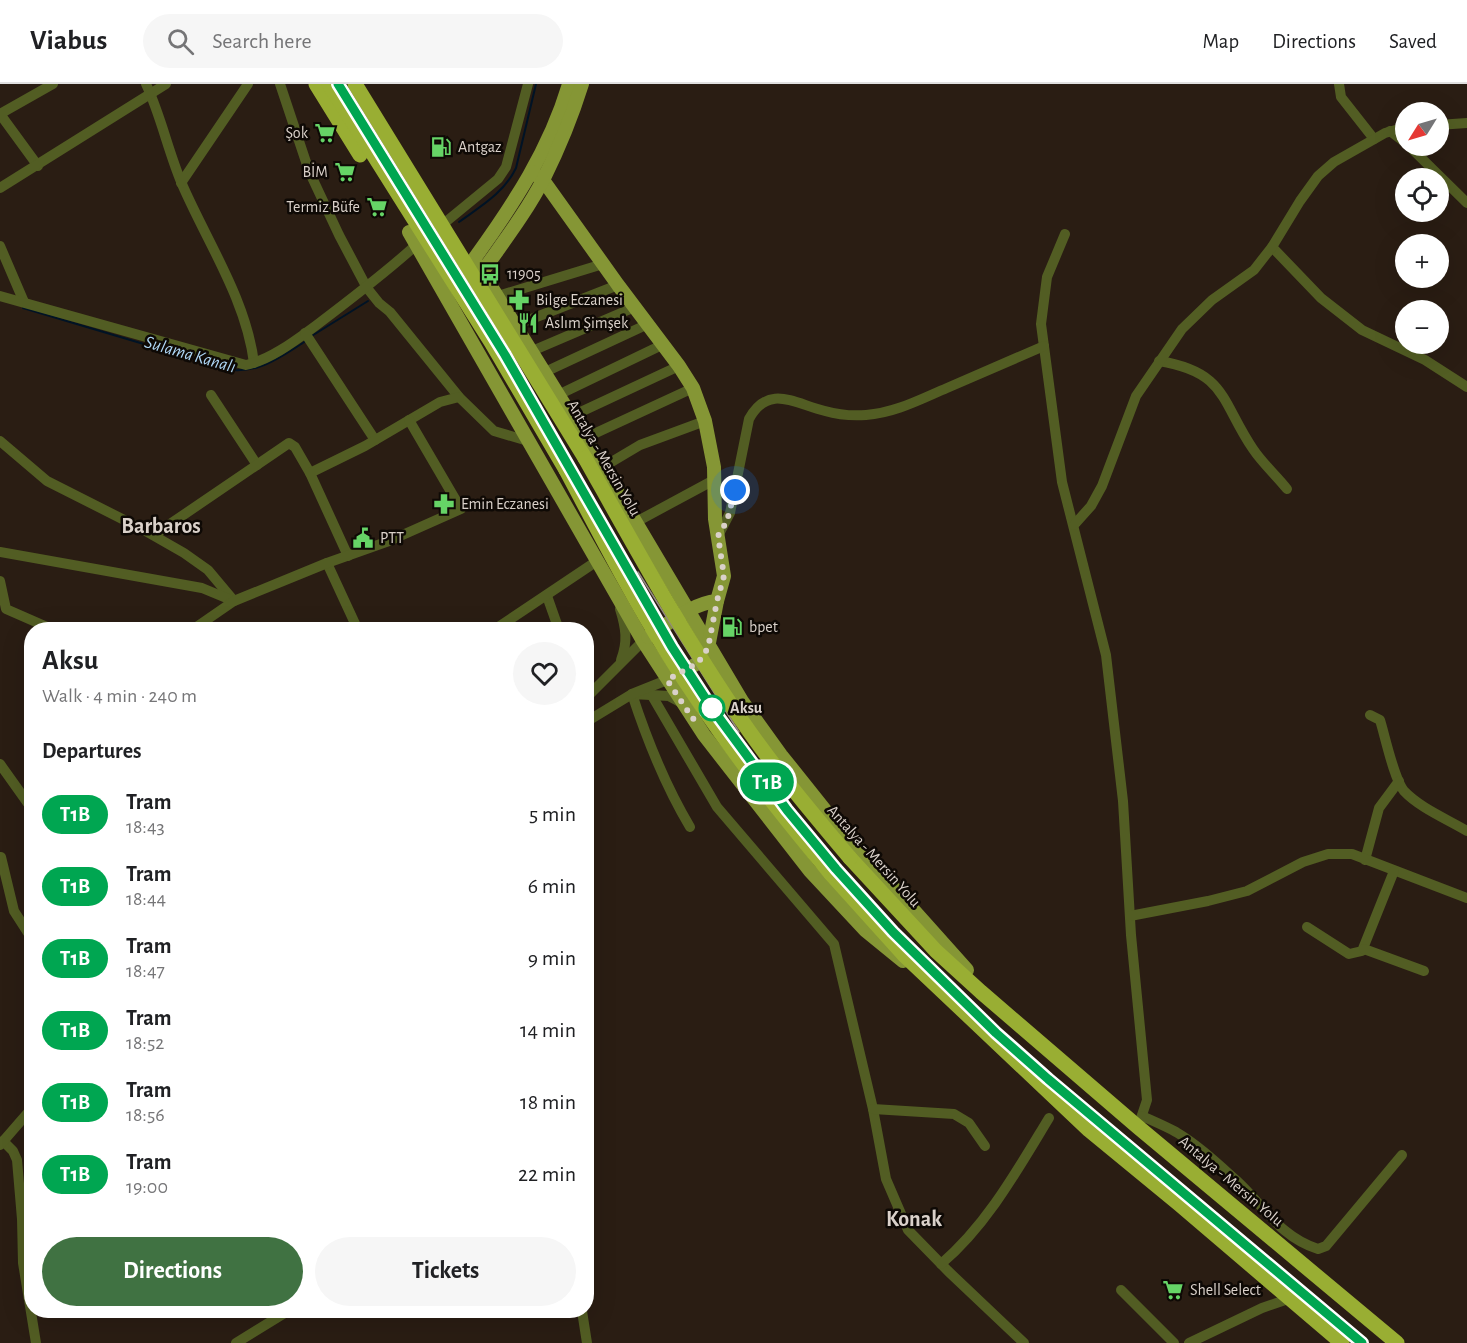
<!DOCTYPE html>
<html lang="en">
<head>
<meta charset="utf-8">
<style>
  :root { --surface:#fff; --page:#f6f6f6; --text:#202124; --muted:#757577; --line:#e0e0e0; --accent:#407242 }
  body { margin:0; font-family:"Alegreya Sans",sans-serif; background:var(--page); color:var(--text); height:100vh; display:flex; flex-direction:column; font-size:22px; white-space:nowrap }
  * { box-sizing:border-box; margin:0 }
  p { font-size:20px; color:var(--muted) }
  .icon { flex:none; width:33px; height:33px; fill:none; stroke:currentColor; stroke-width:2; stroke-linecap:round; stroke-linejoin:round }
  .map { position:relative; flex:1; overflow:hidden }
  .panel { position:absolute; left:24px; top:538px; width:570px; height:696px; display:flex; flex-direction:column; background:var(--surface); border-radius:24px; box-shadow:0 6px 24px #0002 }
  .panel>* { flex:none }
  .badge { padding:0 12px; border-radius:20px; font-size:21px; line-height:39px }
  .needle { width:39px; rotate:233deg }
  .tools { position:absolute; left:1395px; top:18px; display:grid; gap:12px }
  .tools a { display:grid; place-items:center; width:54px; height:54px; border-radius:50%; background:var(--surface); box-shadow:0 6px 24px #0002; font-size:30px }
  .you { position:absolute; width:30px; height:30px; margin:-15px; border:4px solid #fff; border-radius:50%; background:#1a73e8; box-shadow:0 0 0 9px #1a73e833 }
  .map>.badge { position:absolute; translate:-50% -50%; box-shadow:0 0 0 3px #fff }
  h2 { padding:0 18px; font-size:22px; line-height:54px }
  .round { display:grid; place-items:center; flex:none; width:63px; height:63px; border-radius:32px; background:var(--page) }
  .overview { display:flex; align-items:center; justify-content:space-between; height:102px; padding:0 18px }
  h1 { font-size:28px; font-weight:700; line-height:45px }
  .cta { display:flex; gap:12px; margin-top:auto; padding:12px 18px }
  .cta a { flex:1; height:69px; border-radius:36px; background:var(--accent); color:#fff; font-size:24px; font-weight:700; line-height:69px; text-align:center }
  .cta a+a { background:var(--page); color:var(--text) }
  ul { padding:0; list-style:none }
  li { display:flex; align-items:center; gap:18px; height:72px; padding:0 18px }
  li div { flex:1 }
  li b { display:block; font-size:22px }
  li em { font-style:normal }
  li .badge { min-width:66px; font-weight:700; text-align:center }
  header { display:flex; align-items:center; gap:36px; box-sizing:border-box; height:84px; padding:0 30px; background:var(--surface); border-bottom:2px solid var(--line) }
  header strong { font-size:28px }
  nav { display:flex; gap:33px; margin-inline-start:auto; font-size:21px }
  .search { width:420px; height:54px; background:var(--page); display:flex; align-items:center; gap:15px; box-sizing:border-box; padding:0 21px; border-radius:33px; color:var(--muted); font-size:22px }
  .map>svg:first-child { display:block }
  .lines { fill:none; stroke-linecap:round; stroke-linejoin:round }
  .stream { stroke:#001325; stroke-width:2 }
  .minor { stroke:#525d23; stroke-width:10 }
  .major { stroke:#859635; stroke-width:14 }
  .highway { stroke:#99ae33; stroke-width:15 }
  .tram { stroke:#938981; stroke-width:1.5 }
  .highway-bridge { stroke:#99ae33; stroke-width:15 }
  .line-casing { stroke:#fff; stroke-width:14 }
  .line { stroke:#00a651; stroke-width:9 }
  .walk { stroke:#dad1ca; stroke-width:6; stroke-dasharray:0 10.8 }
  .stop-dot { fill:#fff; stroke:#00a651; stroke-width:3 }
  .labels { text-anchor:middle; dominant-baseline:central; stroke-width:5; stroke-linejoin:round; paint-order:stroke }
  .poi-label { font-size:16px; fill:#dad1ca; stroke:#0e0905; text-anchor:start }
  .street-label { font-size:16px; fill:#dad1ca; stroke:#0e0905 }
  .stop-label { font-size:16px; font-weight:bold; fill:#dad1ca; stroke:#0e0905; text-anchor:start }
  .water-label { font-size:18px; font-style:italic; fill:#aed6f5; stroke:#0e0905 }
  .district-label { font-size:22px; font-weight:bold; fill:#dad1ca; stroke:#0e0905 }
</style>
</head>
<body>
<header>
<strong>Viabus</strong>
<div class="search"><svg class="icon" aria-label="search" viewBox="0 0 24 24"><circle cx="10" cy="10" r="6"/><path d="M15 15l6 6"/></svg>Search here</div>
<nav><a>Map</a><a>Directions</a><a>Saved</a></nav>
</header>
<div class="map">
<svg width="1467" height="1259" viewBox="0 0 1467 1259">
  <rect width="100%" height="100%" fill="#2a1d13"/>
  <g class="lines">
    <g class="stream">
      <path d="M 459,138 C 481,122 504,109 516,84 L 536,0"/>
      <path d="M 23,224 L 231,286 C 261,289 282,272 306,257"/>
      <polyline points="310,253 368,217"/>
    </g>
    <g class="minor">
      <path d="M 146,0 C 161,32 168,67 182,100 C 207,158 246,215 254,279"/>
      <polyline points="280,0 309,87 339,151 367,204 379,219 390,228 459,313 494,347 528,357"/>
      <polyline points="1339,0 1341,13 1374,55"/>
      <polyline points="1438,41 1467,39"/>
      <polyline points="1390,47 1406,59"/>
      <polyline points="1409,62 1467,119"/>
      <polyline points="38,82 0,30 53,0"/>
      <polyline points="181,99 248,0"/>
      <polyline points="0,104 166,0"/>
      <polyline points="442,141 498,95 506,83 528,0"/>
      <polyline points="1065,150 1047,193 1041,240 1062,398 1106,571 1123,717 1131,851 1147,1016 1138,1043"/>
      <polyline points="0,162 24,218"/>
      <polyline points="1272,163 1321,214 1362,246 1425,276 1467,303"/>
      <path d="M 0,212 L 246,281 C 272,275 296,256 318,240 C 351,215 384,190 415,162"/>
      <polyline points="498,212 603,180"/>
      <polyline points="516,241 618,201"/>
      <polyline points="305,249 375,356"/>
      <polyline points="532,267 635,223"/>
      <path d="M 1159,277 C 1227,288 1221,318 1253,365 C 1263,380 1276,391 1287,405"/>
      <polyline points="545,288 648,240"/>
      <polyline points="211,311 257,381"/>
      <polyline points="558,311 664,260"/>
      <polyline points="572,332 679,282"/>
      <polyline points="585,354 693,304"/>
      <polyline points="0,357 47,397 142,445 184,469 208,486 234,517"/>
      <polyline points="603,383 640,361 705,337"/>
      <polyline points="636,438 714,396"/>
      <polyline points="1074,441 1091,422 1102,402 1136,312 1182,245 1212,216 1254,186 1272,163 1300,117 1318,92 1334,78 1385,49 1406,43"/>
      <polyline points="154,451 289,359 295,363 310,389"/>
      <path d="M 718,452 L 730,429 L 749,335 C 769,299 795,320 825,327 C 839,331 852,332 866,331 C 895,329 921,315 947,304 C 980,290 1012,276 1044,262"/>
      <polyline points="0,468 202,504 231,516"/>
      <polyline points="348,472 310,389 365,362 440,318 459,313"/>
      <polyline points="327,479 358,546"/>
      <polyline points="0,497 6,525 54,546"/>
      <polyline points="547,512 559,546"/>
      <path d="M 620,525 C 626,544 628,558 621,576"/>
      <polyline points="192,546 234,517 327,479 389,457 461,425 409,336"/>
      <polyline points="494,546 597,477"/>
      <polyline points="651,610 717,723 834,860 873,1025 886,1095 908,1146 948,1187 1024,1259"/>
      <polyline points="586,614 643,557"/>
      <path d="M 682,619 L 669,612 L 632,610 C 647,656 665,701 690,743"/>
      <path d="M 1370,631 L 1380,636 C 1385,652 1394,695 1404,707 C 1420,724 1447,735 1467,747"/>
      <polyline points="586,638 632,610 667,596"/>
      <polyline points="0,680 32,725"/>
      <polyline points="1,773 14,827 32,855"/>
      <polyline points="1365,776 1379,724 1399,697"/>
      <polyline points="1130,832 1208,817 1247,807 1303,778 1328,770 1352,770 1467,814"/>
      <polyline points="1307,843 1349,870 1362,867 1394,787"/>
      <polyline points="1364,865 1424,887"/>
      <polyline points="873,1025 954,1030 969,1039 985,1062"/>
      <path d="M 1142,1032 C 1153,1037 1165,1042 1176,1048 C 1198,1061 1218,1080 1237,1097 C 1265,1123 1280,1153 1318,1165 L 1326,1162 L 1402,1071"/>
      <polyline points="3,1057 13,1067 17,1076 22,1135 23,1179 36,1259"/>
      <polyline points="0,1061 32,1024"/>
      <path d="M 941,1180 C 987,1141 1018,1085 1049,1034"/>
      <polyline points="1121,1206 1174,1259"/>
      <polyline points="582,1227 587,1259"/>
      <polyline points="236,1259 288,1227"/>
      <polyline points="1189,1259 1262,1224 1291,1214"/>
    </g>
    <g class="major">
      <path d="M 569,0 C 550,65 513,121 474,175 L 603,383 L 742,617 L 781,671 L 833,736 L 967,886"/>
      <polyline points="532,88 543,96 618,201 679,282 693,304 705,337 714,383 715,435 724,492 717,517 708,564 698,579 673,593"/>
      <polyline points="409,148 643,557 704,651 810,787 865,846 903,877"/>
      <path d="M 483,187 C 504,157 527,127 544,94 C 559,64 572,32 582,0"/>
      <path d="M 648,553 C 668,540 692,519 717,517"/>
    </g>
    <g class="highway">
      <polyline points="316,0 360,71"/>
      <polyline points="329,0 491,258 566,386"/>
      <polyline points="355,0 585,374"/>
      <polyline points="850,774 936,867 981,908 1138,1043 1397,1259"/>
      <polyline points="831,790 904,871 1089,1046 1179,1120 1342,1259"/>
    </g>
    <g class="tram">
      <polyline points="338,0 505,271 672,563 711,623 787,725 893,848 996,949 1048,995 1362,1259"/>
      <polyline points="638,488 739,648"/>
    </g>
    <g class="highway-bridge">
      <path d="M 585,374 C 635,463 684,553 742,637 C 775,685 813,730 850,774"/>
      <path d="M 566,386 C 599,448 631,511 668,570 C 716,648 773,720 831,790"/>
    </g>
  </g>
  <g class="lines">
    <g class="line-casing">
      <polyline id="line" points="338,0 505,271 672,563 711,623 787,726 836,785 893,848 996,949 1048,995 1362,1259"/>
    </g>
    <use href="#line" class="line"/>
    <polyline class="walk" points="712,624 693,635 667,596 698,579 708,564 717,517 724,492 718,452 727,437 735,406"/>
  </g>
  <defs>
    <g id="supermarket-bare" transform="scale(1.62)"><path d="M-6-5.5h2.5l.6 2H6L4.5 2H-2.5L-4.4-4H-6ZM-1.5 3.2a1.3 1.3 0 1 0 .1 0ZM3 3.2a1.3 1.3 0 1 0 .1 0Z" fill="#66d466" stroke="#0e0905" stroke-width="2.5" paint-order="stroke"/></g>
    <g id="fuel-bare" transform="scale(1.62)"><path d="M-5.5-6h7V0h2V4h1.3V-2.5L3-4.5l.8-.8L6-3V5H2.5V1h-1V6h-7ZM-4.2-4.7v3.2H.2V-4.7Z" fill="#66d466" stroke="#0e0905" stroke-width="2.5" paint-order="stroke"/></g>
    <g id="bus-bare" transform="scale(1.62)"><path d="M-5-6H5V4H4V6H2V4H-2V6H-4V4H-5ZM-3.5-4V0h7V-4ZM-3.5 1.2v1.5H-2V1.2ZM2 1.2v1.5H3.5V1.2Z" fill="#66d466" stroke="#0e0905" stroke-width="2.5" paint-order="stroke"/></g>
    <g id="pharmacy-bare" transform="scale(1.62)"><path d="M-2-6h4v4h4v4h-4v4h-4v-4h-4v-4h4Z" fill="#66d466" stroke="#0e0905" stroke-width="2.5" paint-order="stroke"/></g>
    <g id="restaurant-bare" transform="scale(1.62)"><path d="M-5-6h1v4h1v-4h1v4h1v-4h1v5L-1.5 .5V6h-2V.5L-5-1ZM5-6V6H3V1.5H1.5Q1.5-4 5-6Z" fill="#66d466" stroke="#0e0905" stroke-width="2.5" paint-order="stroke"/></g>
    <g id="civic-bare" transform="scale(1.62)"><path d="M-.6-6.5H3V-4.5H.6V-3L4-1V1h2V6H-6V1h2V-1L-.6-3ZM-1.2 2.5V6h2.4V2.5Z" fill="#66d466" stroke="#0e0905" stroke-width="2.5" paint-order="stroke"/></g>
  </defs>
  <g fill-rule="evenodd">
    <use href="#supermarket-bare" x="325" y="49"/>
    <use href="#fuel-bare" x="441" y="63"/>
    <use href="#supermarket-bare" x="345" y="88"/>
    <use href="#supermarket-bare" x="377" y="123"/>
    <use href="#bus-bare" x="490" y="190"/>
    <use href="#pharmacy-bare" x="519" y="216"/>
    <use href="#restaurant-bare" x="528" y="239"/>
    <use href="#pharmacy-bare" x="444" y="420"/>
    <use href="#civic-bare" x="363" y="454"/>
    <use href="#fuel-bare" x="732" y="543"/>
    <use href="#supermarket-bare" x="1173" y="1206"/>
  </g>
  <circle class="stop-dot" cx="712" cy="624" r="12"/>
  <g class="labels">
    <g class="poi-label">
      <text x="308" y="49" text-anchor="end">Şok</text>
      <text x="458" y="63">Antgaz</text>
      <text x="328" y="88" text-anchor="end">BİM</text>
      <text x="360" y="123" text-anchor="end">Termiz Büfe</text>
      <text x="507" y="190">11905</text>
      <text x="536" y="216">Bilge Eczanesi</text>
      <text x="545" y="239">Aslım Şimşek</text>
      <text x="461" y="420">Emin Eczanesi</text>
      <text x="380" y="454">PTT</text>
      <text x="749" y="543">bpet</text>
      <text x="1190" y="1206">Shell Select</text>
    </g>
    <g class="street-label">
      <text transform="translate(604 374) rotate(60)">Antalya - Mersin Yolu</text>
      <text transform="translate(874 772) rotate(48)">Antalya - Mersin Yolu</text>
      <text transform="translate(1231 1097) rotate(40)">Antalya - Mersin Yolu</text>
    </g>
    <g class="stop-label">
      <text x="730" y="624">Aksu</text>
    </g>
    <g class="water-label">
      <text transform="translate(190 271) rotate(16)">Sulama Kanalı</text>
    </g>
    <g class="district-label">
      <text x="161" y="442">Barbaros</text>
      <text x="914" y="1135">Konak</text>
    </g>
  </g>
</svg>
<div class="tools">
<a><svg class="needle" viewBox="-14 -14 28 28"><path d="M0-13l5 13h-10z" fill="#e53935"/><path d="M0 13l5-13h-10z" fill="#757577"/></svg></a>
<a><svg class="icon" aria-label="locate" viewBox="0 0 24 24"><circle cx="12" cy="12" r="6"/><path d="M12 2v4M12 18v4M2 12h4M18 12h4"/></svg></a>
<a>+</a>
<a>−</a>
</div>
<div class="you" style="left:735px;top:406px"></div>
<b class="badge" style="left:767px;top:698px;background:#00a651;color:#fff">T1B</b>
<section class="panel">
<div class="overview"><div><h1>Aksu</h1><p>Walk · 4 min · 240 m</p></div><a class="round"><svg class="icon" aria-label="heart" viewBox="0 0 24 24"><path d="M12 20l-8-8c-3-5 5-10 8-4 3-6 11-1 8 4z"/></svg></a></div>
<h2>Departures</h2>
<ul>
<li><span class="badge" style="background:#00a651;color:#fff">T1B</span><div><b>Tram</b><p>18:43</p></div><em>5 min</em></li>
<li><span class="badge" style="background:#00a651;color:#fff">T1B</span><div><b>Tram</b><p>18:44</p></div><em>6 min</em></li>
<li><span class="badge" style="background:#00a651;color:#fff">T1B</span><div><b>Tram</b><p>18:47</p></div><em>9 min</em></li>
<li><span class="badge" style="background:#00a651;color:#fff">T1B</span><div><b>Tram</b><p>18:52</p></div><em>14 min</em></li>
<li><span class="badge" style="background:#00a651;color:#fff">T1B</span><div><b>Tram</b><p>18:56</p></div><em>18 min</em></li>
<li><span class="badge" style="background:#00a651;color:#fff">T1B</span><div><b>Tram</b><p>19:00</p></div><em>22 min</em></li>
</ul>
<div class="cta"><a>Directions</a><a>Tickets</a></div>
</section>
</div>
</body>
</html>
